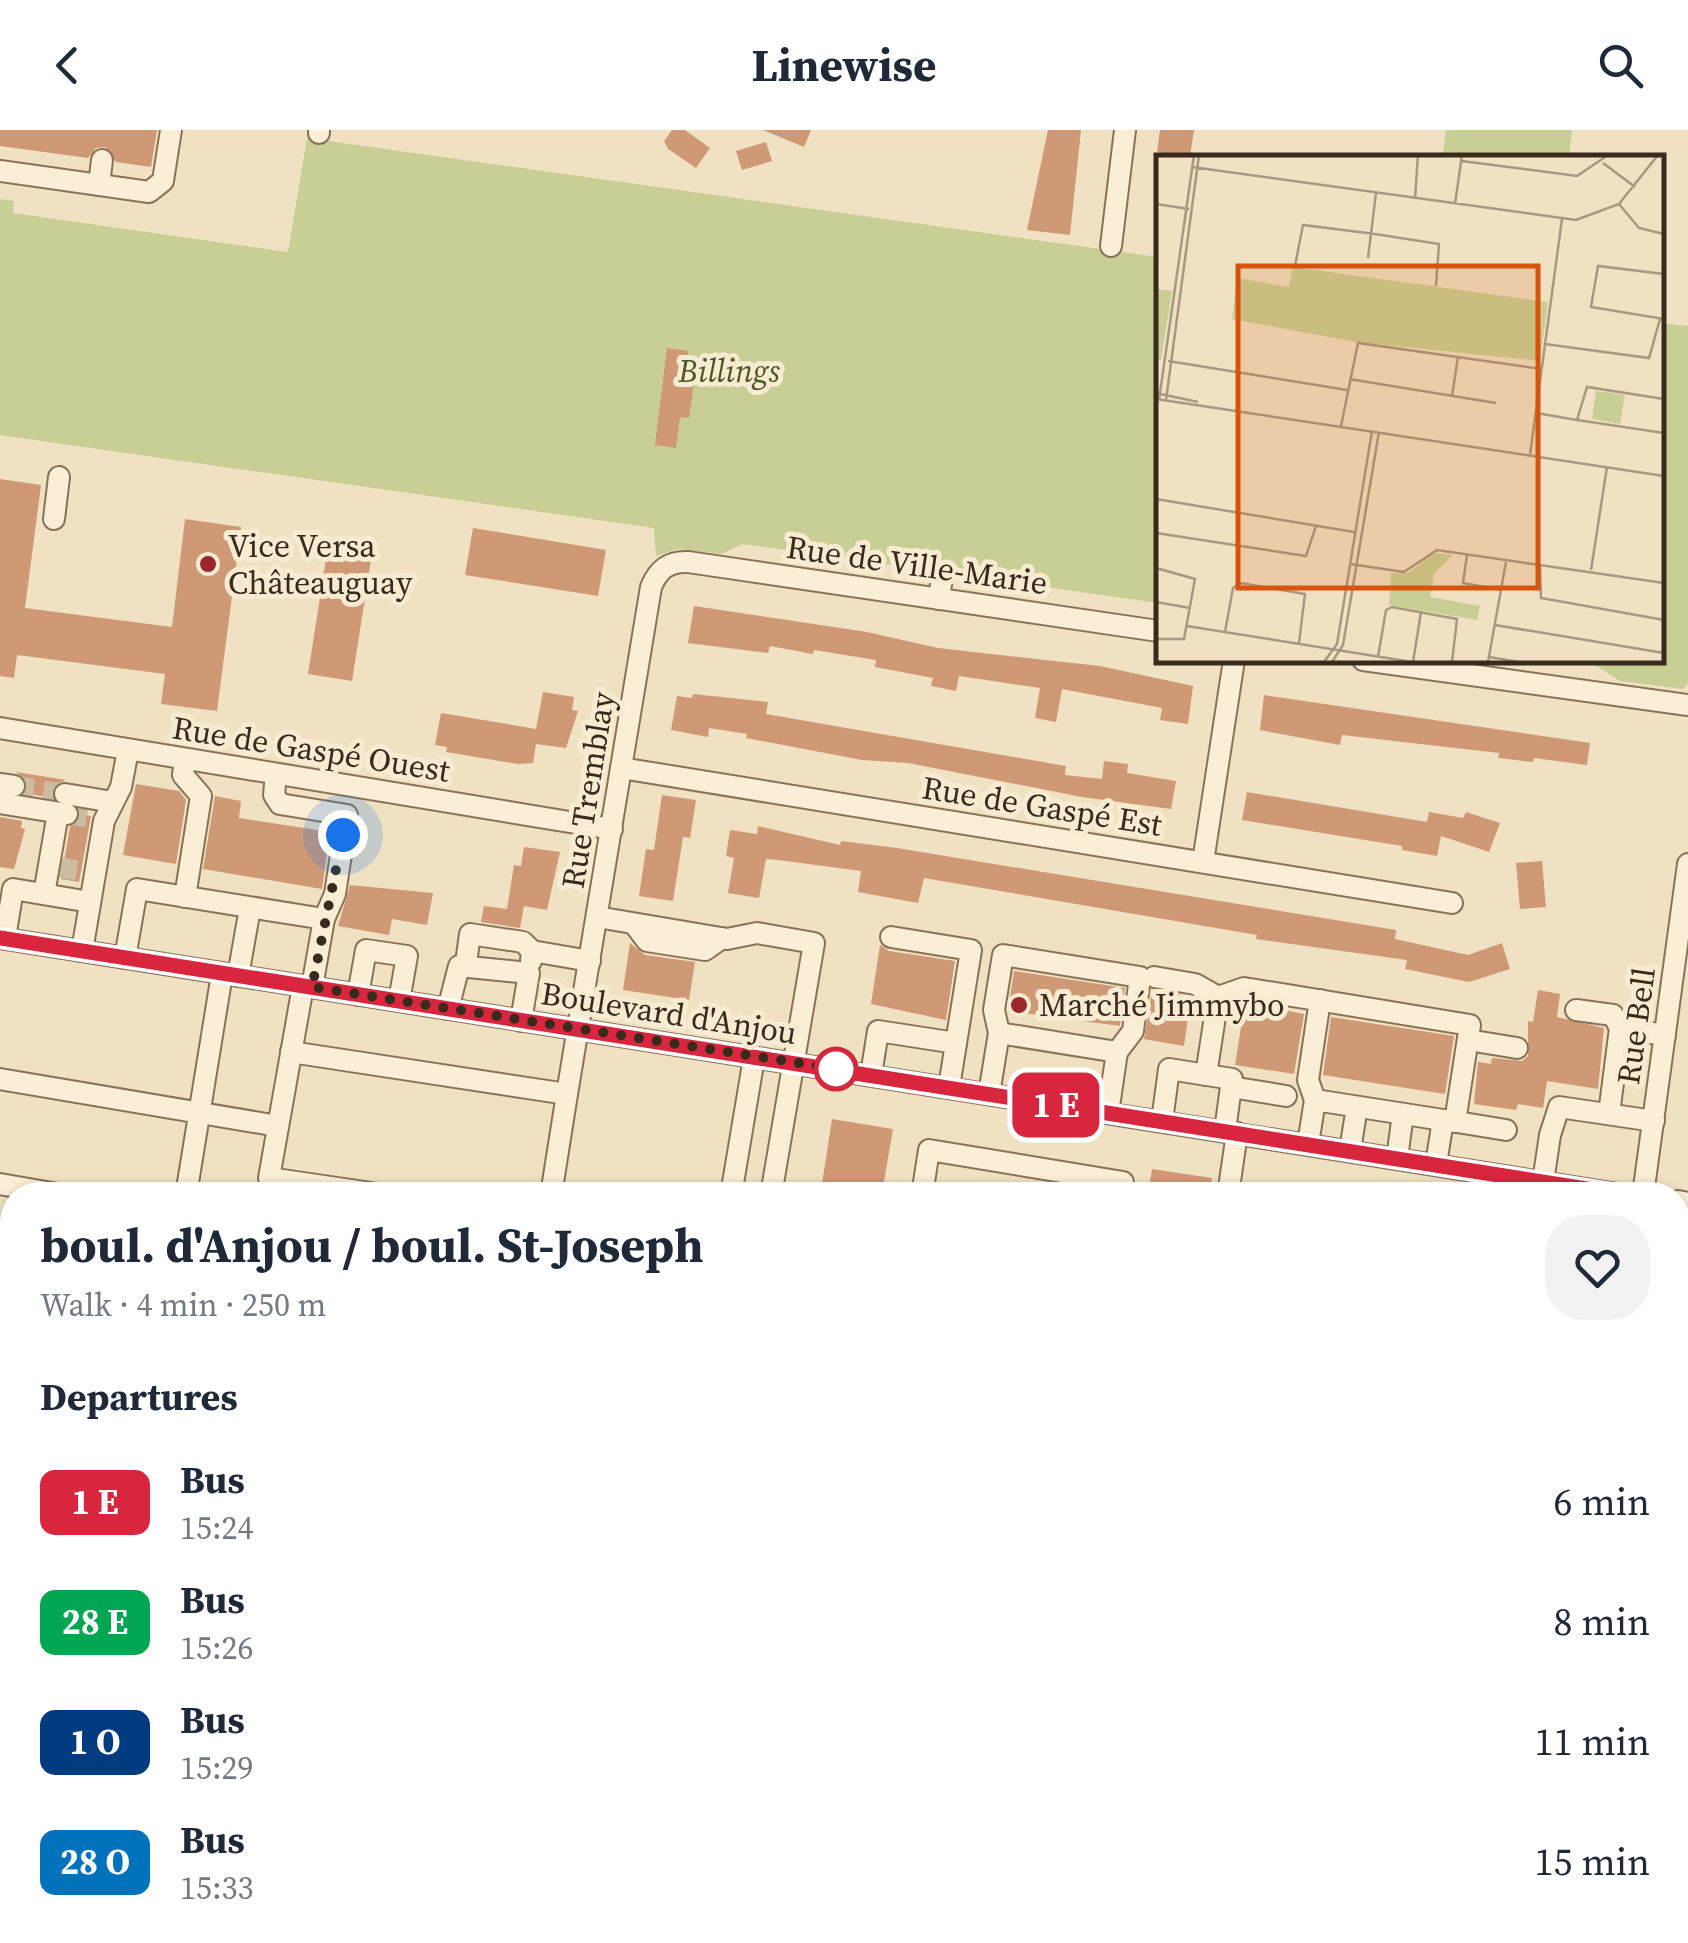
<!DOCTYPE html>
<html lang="en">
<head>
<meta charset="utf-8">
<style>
  :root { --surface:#fff; --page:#f2f2f3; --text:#1f2937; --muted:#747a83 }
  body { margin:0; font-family:"Source Serif 4",serif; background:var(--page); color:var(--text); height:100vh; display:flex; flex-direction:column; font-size:38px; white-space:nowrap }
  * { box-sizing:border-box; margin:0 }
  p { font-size:32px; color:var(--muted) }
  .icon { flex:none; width:55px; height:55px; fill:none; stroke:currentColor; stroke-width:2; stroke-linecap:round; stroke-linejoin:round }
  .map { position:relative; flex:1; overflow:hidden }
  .sheet { position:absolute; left:0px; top:1052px; width:1690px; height:762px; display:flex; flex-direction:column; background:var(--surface); border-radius:40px 40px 0 0; box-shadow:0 2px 8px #0004 }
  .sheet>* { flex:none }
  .badge { padding:0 20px; border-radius:15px; font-size:35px; line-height:65px }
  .you { position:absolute; width:50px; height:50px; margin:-25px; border:8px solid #fff; border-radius:50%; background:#1a73e8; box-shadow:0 0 0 15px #1a73e833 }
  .map>.badge { position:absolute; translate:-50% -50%; box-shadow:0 0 0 5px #fff }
  h2 { padding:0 40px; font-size:38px; line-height:90px }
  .round { display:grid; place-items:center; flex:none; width:105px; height:105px; border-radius:40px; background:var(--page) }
  .head { display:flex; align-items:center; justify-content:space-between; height:170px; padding:0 40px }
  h1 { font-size:48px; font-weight:700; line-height:75px }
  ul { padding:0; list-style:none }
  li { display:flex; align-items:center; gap:30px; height:120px; padding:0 40px }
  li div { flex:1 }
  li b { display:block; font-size:38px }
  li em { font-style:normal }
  li .badge { min-width:110px; font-weight:700; text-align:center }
  header { display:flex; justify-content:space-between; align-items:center; height:130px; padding:0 40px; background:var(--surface); font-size:45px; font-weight:700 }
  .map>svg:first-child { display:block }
  .green { fill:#c9ce95 }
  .building { fill:#cf9976 }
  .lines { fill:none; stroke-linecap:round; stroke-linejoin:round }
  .minor-tunnel { stroke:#ccbca1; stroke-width:20; stroke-dasharray:20 10; stroke-linecap:butt }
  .minor-casing { stroke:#8a7258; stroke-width:24 }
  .minor { stroke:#faeed6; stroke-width:20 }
  .line-casing { stroke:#fff; stroke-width:22 }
  .line { stroke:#d7263d; stroke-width:15 }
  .walk { stroke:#3a2a1d; stroke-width:10; stroke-dasharray:0 18 }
  .poi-dot { fill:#9c262a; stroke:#f7ebd2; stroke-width:4 }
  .stop-dot { fill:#fff; stroke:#d7263d; stroke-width:5 }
  .labels { text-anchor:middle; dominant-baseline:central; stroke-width:10; stroke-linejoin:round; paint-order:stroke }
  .park-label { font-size:32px; font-style:italic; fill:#4b5723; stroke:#f7ebd2 }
  .poi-label { font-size:32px; fill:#3a2a1d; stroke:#f7ebd2; text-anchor:start }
  .street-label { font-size:32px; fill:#3a2a1d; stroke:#f7ebd2 }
  .inset-road { fill:none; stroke:#a79880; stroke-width:2.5 }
  .view { fill:#d7540e; fill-opacity:0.15; stroke:#d7540e; stroke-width:5 }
  .inset-edge { fill:none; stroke:#3a2a1d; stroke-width:5 }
</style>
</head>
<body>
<header><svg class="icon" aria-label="back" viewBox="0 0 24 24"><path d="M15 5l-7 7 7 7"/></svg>Linewise<svg class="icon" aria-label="search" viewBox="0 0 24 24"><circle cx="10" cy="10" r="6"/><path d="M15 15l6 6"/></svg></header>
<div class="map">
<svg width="1688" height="1813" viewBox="0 0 1688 1813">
  <rect width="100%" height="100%" fill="#f0e1c2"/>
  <g class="green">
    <polygon points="1446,0 1572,0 1569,28 1443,23"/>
    <polygon points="307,8 1158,127 1158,473 743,414 721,424 678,419 656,426 654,398 0,305 0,69 14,71 13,83 288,122"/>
    <polygon points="1661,193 1688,196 1688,553 1683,559 1620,551 1595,535 1563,530 1660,530"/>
    <polygon points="850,1802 1089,1802 1089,1803 1087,1813 848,1813"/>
  </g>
  <g class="building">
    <polygon points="0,0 157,0 151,37 116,32 105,17 96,18 88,28 0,16"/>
    <polygon points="672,0 685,0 710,18 696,38 668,19 664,11"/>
    <polygon points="763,0 811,0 804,17"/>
    <polygon points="1048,0 1081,0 1070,105 1027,100"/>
    <polygon points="1160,0 1194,0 1190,27 1157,22"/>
    <polygon points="766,12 772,31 742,40 736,21"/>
    <polygon points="667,218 688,221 684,252 694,254 689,288 680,287 676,318 655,315"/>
    <polygon points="0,349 41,355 25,478 172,497 185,389 241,397 217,581 161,574 165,544 17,525 14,548 0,546"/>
    <polygon points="473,398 606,420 598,466 465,445"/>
    <polygon points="329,410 373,417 352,551 308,544"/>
    <polygon points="694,476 867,502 938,518 1100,536 1193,556 1188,594 1160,590 1162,578 1062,559 1056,592 1035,588 1040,558 959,546 956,561 931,556 933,548 875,537 876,530 814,520 813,524 770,516 768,523 688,513"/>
    <polygon points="543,562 574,567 572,580 578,581 566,618 536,614 533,633 518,634 446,622 447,617 435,615 441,583 536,599"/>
    <polygon points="693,564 768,572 766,584 1066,636 1065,645 1102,649 1104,631 1128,634 1127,643 1176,651 1171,679 1082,667 908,633 862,630 746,608 747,604 709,598 708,607 671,600 677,566 692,568"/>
    <polygon points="1264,565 1590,613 1587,635 1534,628 1533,632 1498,628 1499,623 1342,605 1340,615 1260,600"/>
    <polygon points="16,642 66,650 55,655 52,668 25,663 26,650"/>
    <polygon points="136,654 179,661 186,670 176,734 123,725"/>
    <polygon points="1247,662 1427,692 1429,682 1463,688 1466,682 1500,693 1489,722 1441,706 1437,726 1402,720 1402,716 1242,690"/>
    <polygon points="662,665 696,670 690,708 683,707 673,771 639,766 646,719 654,720"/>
    <polygon points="215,666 241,671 239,688 330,702 322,759 203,739"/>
    <polygon points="80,684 91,686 79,752 61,749 70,697"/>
    <polygon points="0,687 22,691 21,698 25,699 14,739 0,737"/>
    <polygon points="758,696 840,715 841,711 897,718 1396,800 1395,809 1468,825 1502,813 1510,839 1469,852 1405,839 1407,830 1256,809 1257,805 924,748 918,773 858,762 861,741 778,730 766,729 759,768 728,763 734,728 726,726 730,700 757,704"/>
    <polygon points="524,717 560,722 547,780 524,776 520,798 481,792 484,776 507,779 514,735 521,736"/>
    <polygon points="1542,731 1546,777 1520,779 1516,733"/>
    <polygon points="350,755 433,763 427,795 392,789 389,805 338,796"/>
    <polygon points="630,813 645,825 695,832 689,870 623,860"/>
    <polygon points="880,815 889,821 955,831 946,890 871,874"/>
    <polygon points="1014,841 1125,858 1120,896 1008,881"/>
    <polygon points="1538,860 1560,864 1557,887 1604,898 1598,959 1547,951 1543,978 1518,974 1516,980 1474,974 1478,932 1491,934 1492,928 1522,931 1528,926 1528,891 1533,892"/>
    <polygon points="1152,861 1191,867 1184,916 1144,909"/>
    <polygon points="1245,872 1304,884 1294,944 1235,935"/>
    <polygon points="1331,887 1454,906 1445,964 1323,945"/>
    <polygon points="832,989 893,999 882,1063 822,1054"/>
    <polygon points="1152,1039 1212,1048 1209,1065 1148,1065"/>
  </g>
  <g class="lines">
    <g class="minor-tunnel">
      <polyline points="14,656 65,664"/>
      <polyline points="67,684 90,688"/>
      <polyline points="57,737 81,741"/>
    </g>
    <g class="minor-casing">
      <g id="minor">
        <polyline points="319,3 319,0"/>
        <polyline points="0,41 149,62 163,51 171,0"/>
        <polyline points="99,55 102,30"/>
        <polyline points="1111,116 1125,0"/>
        <polyline points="54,389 59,347"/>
        <polyline points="939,469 942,447"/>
        <polyline points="1363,530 1688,575"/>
        <polyline points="0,598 612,699"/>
        <polyline points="185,629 183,645 201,666 185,767"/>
        <polyline points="621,638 1452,773"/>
        <polyline points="276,644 274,665 280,674 347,685 335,764 324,789"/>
        <polyline points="0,654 14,656"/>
        <polyline points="65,664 113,672"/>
        <polyline points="0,673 67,684"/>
        <polyline points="1203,732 1234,530"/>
        <polyline points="44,764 58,683"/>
        <polyline points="597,787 727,809 757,803 814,813 771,1065"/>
        <polyline points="634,794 647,811 705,820 722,808"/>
        <polyline points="891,807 971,820 949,957"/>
        <polyline points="0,808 1624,1065"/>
        <polyline points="5,808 13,759 90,772"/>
        <polyline points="82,821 104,691 121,657 128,620"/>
        <polyline points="125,828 137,759 324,789 312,857"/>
        <polyline points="531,831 532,821 590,831"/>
        <polyline points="466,833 470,804 523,812 532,821"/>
        <polyline points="238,846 250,778"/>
        <polyline points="1154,847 1195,854 1218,867 1244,858 1470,895 1455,992"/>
        <polyline points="303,856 269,1048 385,1065"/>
        <polyline points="358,865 366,820 407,826 399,871"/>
        <polyline points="448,879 459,836 529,843 521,891"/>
        <polyline points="1576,880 1613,885 1620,898"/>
        <polyline points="999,903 994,880 1003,825 1140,847 1133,901 1117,922"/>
        <polyline points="1468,910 1517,918"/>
        <polyline points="291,922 567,964 551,1065"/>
        <polyline points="871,945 878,901 956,913"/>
        <polyline points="1206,945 1218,867"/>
        <polyline points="0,949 278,996"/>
        <polyline points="1231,957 1286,966"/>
        <path d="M 567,964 L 651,457 C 658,440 668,431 688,432 L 1158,501"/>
        <polyline points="989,964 999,903 1117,922 1108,983"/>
        <polyline points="1315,970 1308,950 1320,870"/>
        <polyline points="1609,984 1620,898 1665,905"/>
        <polyline points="1445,990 1506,1000"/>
        <polyline points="1162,991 1169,939 1232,949 1225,1001"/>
        <polyline points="1308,1014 1315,970 1443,990 1436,1034"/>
        <polyline points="1350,1020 1357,977"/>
        <polyline points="1397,1028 1403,984"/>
        <polyline points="1543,1052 1550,1005 1559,977 1654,991"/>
        <polyline points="0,1054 64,1065"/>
        <polyline points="186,1065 222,844"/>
        <polyline points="731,1065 754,928"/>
        <polyline points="922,1065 929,1020 1123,1052 1121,1065"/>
        <polyline points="1228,1065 1237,1003"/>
        <polyline points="1643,1065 1688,734"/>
        <polyline points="1678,1071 1688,1073"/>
        <polyline points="1678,1329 1688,1329"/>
        <polyline points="0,1388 12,1390"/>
        <polyline points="1678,1533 1688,1534"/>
        <polyline points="0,1582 12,1584"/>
        <polyline points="1678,1675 1688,1675"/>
        <polyline points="0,1782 12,1782"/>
        <polyline points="147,1802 214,1813"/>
        <polyline points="1360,1802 1418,1813"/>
        <polyline points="607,1813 609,1802"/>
        <polyline points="645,1813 647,1802"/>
        <polyline points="1478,1813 1480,1802"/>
        <polyline points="1680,1813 1688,1766"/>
      </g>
    </g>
    <use href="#minor" class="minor"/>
  </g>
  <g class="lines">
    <g class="line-casing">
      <polyline id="line" points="0,808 1625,1065"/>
    </g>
    <use href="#line" class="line"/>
    <polyline class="walk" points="343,705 312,857 843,940 836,939"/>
  </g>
  <g class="poi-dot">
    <circle cx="208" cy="434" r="10"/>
    <circle cx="1019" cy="875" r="10"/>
  </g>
  <circle class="stop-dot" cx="836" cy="939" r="20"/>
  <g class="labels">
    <g class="park-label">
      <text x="729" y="241">Billings</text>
    </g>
    <g class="poi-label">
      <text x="228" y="416">Vice Versa<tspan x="228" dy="37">Châteauguay</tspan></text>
      <text x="1039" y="875">Marché Jimmybo</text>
    </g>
    <g class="street-label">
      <text transform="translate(917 435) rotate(8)">Rue de Ville-Marie</text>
      <text transform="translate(311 619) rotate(9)">Rue de Gaspé Ouest</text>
      <text transform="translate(588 660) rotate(-81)">Rue Tremblay</text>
      <text transform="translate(1042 676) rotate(9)">Rue de Gaspé Est</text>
      <text transform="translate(669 883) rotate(9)">Boulevard d'Anjou</text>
      <text transform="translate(1636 896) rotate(-82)">Rue Bell</text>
    </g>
  </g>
  <g transform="translate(1156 25)">
    <rect width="508" height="508" fill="#f0e1c2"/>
    <path d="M 137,112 L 392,147 L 384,206 L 199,187 L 76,164 L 81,123 L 133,132 ZM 0,134 L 16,136 L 5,205 L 0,204 ZM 440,236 L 469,240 L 464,269 L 436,264 ZM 278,398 L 297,400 L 278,418 L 274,442 L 324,451 L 321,465 L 233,450 L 235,418 L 252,418 Z" fill="#c9ce95"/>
    <path class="inset-road" d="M 306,6 L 421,21 L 452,0M 447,8 L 479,32M 36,12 L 420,65 L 463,49 L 502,0M 259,43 L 262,0M 0,49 L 33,54M 299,49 L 306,0M 463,49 L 483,73 L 508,79M 212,103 L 220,38M 139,111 L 147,70 L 219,79 L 283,89 L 280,131M 508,119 L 442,111 L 435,152 L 508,164M 389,189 L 493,203 L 504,164M 12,206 L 191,235M 193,224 L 340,248M 0,238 L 42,247M 296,241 L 302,202M 0,244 L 508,321M 508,244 L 431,232 L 421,265 L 508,278M 3,245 L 38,0M 10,245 L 43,0M 380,258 L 421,265M 185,271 L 202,188 L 386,214M 374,300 L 406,64M 0,344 L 198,377M 0,378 L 150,401 L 160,371M 311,400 L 307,428 L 345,435M 194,409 L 248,417 L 281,395 L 508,428M 384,409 L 385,443 L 508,465M 0,413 L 39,424 L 28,484 L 0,484M 435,415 L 451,312M 0,447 L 34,453M 339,470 L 508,498M 31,471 L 256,507M 69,477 L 77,433 L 85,428 L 149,439 L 143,488M 222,502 L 230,455 L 236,452 L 301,464 L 296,507M 333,502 L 363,507M 168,507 L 181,489 L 216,276M 176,507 L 187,490 L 223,277M 257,507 L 265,457M 332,507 L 350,407"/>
    <path class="view" d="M 82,111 L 382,111 L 382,433 L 82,433 Z"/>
    <rect width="508" height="508" class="inset-edge"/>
  </g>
</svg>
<div class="you" style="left:343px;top:705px"></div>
<b class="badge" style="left:1056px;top:975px;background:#d7263d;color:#fff">1 E</b>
<section class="sheet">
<div class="head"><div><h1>boul. d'Anjou / boul. St-Joseph</h1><p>Walk · 4 min · 250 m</p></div><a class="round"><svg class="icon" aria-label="heart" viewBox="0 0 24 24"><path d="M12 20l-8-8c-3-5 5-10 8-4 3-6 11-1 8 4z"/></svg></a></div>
<h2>Departures</h2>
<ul>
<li><span class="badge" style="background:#d7263d;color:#fff">1 E</span><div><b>Bus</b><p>15:24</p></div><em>6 min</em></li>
<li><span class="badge" style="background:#00a651;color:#fff">28 E</span><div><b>Bus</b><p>15:26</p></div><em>8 min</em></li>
<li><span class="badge" style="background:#003b80;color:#fff">1 O</span><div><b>Bus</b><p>15:29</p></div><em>11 min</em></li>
<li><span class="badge" style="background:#0072bc;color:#fff">28 O</span><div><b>Bus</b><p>15:33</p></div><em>15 min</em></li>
</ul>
</section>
</div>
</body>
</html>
